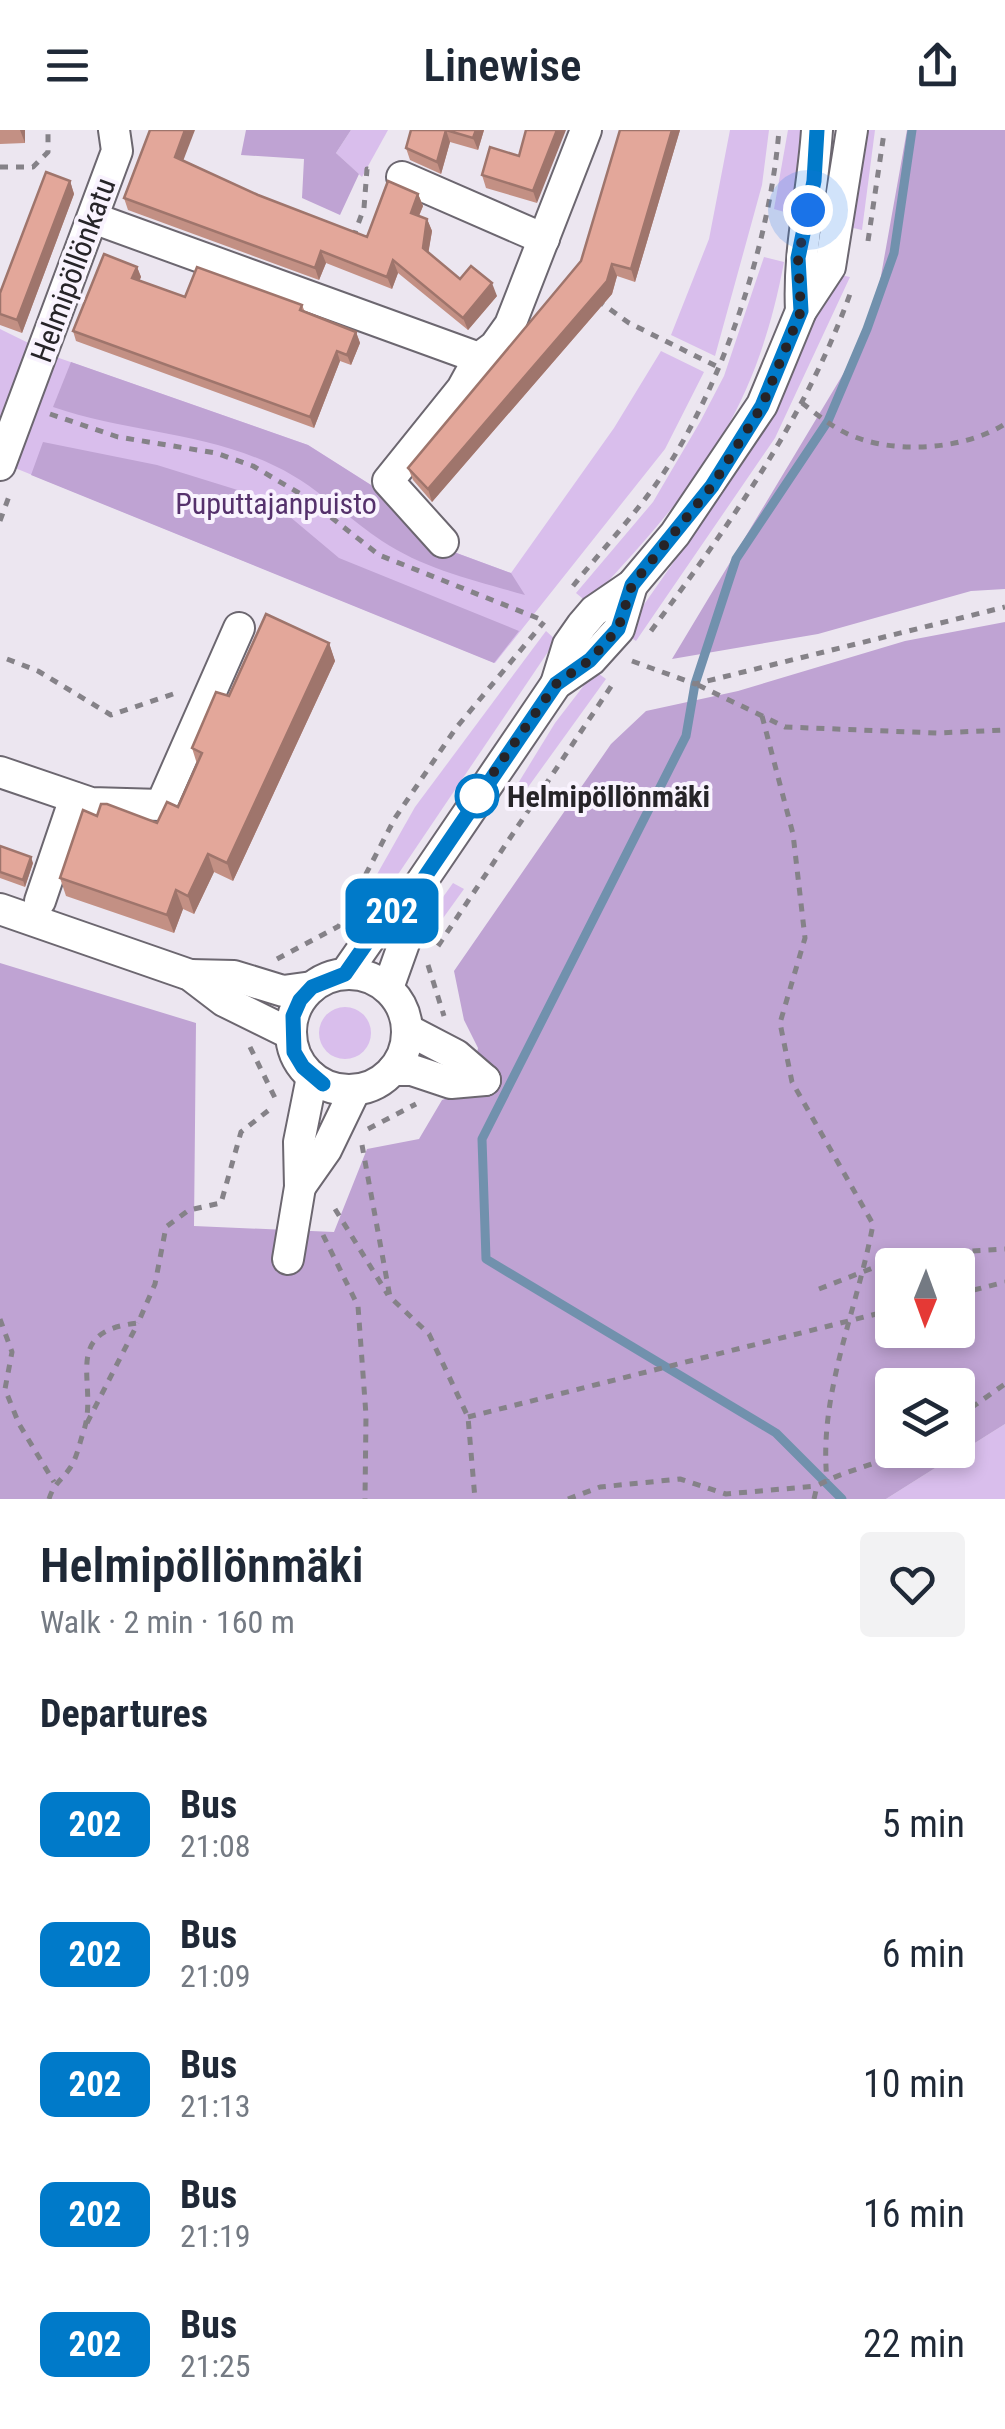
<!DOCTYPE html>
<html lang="en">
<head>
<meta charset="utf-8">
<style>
  :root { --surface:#fff; --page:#f2f2f3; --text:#1f2937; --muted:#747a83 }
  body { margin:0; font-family:"Roboto Condensed",sans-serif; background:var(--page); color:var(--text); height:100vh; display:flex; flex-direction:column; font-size:38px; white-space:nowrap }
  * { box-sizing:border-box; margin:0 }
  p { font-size:32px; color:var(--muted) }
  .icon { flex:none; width:55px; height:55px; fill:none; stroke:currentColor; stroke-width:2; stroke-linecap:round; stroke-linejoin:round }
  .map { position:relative; height:1369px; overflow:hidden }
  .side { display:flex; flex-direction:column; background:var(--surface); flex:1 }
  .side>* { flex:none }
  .badge { padding:0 20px; border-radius:15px; font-size:35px; line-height:65px }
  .needle { width:65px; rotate:181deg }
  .buttons { position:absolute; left:875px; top:1118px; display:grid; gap:20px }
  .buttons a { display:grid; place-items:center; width:100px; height:100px; border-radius:10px; background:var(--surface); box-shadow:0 5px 15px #0003; font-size:50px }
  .you { position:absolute; width:50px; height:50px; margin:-25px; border:8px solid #fff; border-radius:50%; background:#1a73e8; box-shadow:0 0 0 15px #1a73e833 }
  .map>.badge { position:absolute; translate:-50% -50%; box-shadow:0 0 0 5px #fff }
  h2 { padding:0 40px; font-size:38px; line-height:90px }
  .round { display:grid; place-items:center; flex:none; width:105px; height:105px; border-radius:10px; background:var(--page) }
  .head { display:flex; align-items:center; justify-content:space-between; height:170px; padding:0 40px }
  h1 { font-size:48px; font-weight:600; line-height:75px }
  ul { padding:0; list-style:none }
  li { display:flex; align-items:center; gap:30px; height:130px; padding:0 40px }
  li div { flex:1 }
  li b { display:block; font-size:38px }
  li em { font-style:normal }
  li .badge { min-width:110px; font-weight:700; text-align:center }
  header { display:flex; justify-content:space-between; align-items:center; height:130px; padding:0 40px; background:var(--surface); font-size:45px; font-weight:600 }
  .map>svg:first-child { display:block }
  .green { fill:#d9beec }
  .forest { fill:#bfa3d3; fill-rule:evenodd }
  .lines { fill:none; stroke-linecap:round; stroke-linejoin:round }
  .stream { stroke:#7191ad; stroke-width:9 }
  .minor-casing { stroke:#6c6770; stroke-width:34 }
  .path { stroke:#858288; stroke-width:5; stroke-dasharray:8 8; stroke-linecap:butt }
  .minor { stroke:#fff; stroke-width:30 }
  .wall { fill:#c39084 }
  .shaded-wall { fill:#9f756c }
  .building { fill:#e3a79a; stroke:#9f756c; stroke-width:2.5 }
  .line-casing { stroke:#fff; stroke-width:22 }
  .line { stroke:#007ac9; stroke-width:15 }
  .walk { stroke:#262428; stroke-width:10; stroke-dasharray:0 18 }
  .stop-dot { fill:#fff; stroke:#007ac9; stroke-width:5 }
  .labels { text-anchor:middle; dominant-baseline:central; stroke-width:8; stroke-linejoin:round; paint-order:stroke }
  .street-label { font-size:30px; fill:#262428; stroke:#f9f3fe }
  .park-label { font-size:30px; fill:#55316c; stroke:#f9f3fe }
  .stop-label { font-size:30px; font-weight:bold; fill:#262428; stroke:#f9f3fe; text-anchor:start }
</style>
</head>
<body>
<header><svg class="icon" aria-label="menu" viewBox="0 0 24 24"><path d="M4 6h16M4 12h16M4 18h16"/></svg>Linewise<svg class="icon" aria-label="share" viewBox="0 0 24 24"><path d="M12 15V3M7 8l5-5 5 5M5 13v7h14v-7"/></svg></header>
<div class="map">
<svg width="1005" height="1369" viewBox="0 0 1005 1369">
  <rect width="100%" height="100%" fill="#ece6f0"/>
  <g class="green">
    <polygon points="351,0 388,0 362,47 336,23"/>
    <polygon points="730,0 769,0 762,55 715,226 671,205 709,109"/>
    <polygon points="788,0 807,0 795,85 774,79"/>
    <polygon points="861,0 875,0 862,100 849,97"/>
    <path d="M 764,127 L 784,132 C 755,288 693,360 588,473 L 576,463 L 653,372 L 700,292 L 724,246 Z"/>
    <polygon points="836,144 850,147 775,308 636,511 624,503 748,326"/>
    <polygon points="0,199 59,228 308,315 371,355 424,411 511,443 614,298 661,221 704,242 665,319 495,533 15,338 0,338"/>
    <polygon points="546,501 556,510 372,783 358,778 415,677"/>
    <polygon points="595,541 606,549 513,678 506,673 555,593"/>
    <polygon points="453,753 464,759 428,809 416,805"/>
    <circle cx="345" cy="903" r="26"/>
    <polygon points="1005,1294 1005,1369 886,1369"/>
  </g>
  <g class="forest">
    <polygon points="246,0 351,0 336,23 359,44 340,85 302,68 304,29 241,25"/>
    <polygon points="907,0 1005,0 1005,459 971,461 818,504 672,529 872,196"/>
    <path d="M 71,232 L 308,315 L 371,355 L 424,411 L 511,443 L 525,465 C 476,451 424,439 382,411 C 346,387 314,354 275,336 C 205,302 126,302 53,277 Z"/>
    <polygon points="43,312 157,335 244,362 283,381 339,428 519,501 494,533 31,345"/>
    <path d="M 1005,492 L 1005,1294 L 886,1369 L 0,1369 L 0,833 L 196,893 L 194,1096 L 334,1102 L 367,1019 L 419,1009 L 442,970 L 469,960 L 478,918 L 464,890 L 454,841 L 611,614 L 646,581 L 738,561 L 905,511 ZM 892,1135 L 958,1135 L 958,1200 L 892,1200 ZM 892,1255 L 958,1255 L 958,1320 L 892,1320 Z"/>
  </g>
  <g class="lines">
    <polyline class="stream" points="842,1369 776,1303 486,1129 482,1009 686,606 695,554 736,429 828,291 867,199 894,123 912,0"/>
    <g class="minor-casing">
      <g id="minor">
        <polyline points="402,47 544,109"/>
        <polyline points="93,88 479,228 495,216 510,195 586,0"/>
        <path d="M 801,181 C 798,117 813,63 817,0"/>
        <polyline points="0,335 117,21 114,0"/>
        <polyline points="443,412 388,351 462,259 479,228"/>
        <polyline points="556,554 568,515 582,495 594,481 632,455 675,404 762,275 801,181 830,137 852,0"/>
        <polyline points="0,642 91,673 161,675 239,498"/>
        <polyline points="40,771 75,668"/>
        <polyline points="0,779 190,845 224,871 291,904"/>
        <circle cx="349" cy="902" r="58"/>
        <polyline points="345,844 384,788 416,760 556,554 591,530 619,499 632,455"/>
        <polyline points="190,845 234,846 283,861 312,857"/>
        <polyline points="388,858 408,802 416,760"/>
        <polyline points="408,900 456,925 485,950"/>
        <polyline points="393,940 412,940 451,953 485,950"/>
        <polyline points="300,1057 326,1020 355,960"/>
        <polyline points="288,1129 300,1057 299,1012 312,947"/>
      </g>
    </g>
    <g class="path">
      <polyline points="0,37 33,37 48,22 48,0"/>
      <polyline points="353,108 364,78 367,39 374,41"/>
      <polyline points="868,111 884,3"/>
      <polyline points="597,170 629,193 722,239"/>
      <path d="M 802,273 C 814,282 827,293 840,300 C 886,326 962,321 1005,294"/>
      <polyline points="50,284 118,307 216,323 253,336 304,366 379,425 545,491"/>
      <polyline points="0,391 11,361"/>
      <path d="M 573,456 C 601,421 633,387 659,350 C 723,256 770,113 779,0"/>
      <path d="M 651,501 C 729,395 805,289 850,164"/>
      <polyline points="7,529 38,541 111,585 176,563"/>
      <polyline points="632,531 695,554 1005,477"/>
      <polyline points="698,555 785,597 937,603 1005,600"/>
      <path d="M 762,586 L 793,704 L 805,808 L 780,893 L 792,952 L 873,1094 C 858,1178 818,1264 827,1350"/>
      <polyline points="438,816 612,555"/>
      <polyline points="277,829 339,796 395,688 456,598 544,492"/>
      <polyline points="428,835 444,886"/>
      <polyline points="250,917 278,974"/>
      <polyline points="368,999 416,974"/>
      <polyline points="362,1015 390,1167 429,1204 468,1287 475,1369"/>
      <polyline points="335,1079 388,1165"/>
      <polyline points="323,1105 358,1176 366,1285 365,1369"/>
      <polyline points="819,1159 906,1125 1005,1119"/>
      <polyline points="958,1164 1005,1152"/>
      <polyline points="0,1189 12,1222 5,1259 19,1294 54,1352"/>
      <polyline points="468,1287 892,1180"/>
      <polyline points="958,1287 1005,1254"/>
      <polyline points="87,1293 138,1193"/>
      <path d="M 49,1369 C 54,1353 62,1350 70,1338 C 77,1328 80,1311 84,1300 C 99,1253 59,1201 138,1193 L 155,1154 L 166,1097 L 189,1080 L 221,1073 L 241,1002 L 274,976"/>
      <polyline points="568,1369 600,1357 680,1349 726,1364 817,1356"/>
      <path d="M 814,1369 L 817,1356 C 844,1340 876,1336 903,1320"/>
    </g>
    <use href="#minor" class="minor"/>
  </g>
  <g class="wall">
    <polygon points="0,0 25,0 25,13 0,14"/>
    <polygon points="411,0 484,0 478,20 450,12 441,44 410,30 406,18"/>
    <polygon points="526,0 537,73 486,58 482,45 519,26"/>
    <polygon points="620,0 680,0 635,152 617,146 612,164 432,372 413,350 408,338 581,131"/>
    <polygon points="183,30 258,65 367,107 418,64 423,76 419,86 427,89 432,101 428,123 460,149 497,166 468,200 398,143 392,159 326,133 319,150 128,80 124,68"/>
    <polygon points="70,51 74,64 22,203 0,195 0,163"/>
    <polygon points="137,137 141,147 139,151 185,167 302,175 305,182 356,202 360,213 351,235 340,231 314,298 76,211 73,201"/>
    <polygon points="329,513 335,531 233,751 214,742 194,784 183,779 174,803 66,766 60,748 97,686 157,693 178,677 197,634 192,618 229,566"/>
    <polygon points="0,716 33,733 25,757 0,748"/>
  </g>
  <g class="shaded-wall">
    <polygon points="20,0 25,0 25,13"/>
    <polygon points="185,0 195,0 180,39 175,27"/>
    <polygon points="446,0 450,12 441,44 437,32"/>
    <polygon points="476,0 484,0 478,20 473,8"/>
    <polygon points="557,0 566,0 537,73 533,61"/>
    <polygon points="672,0 680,0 635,152 631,139"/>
    <polygon points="70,51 74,64 22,203 17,190"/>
    <polygon points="418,64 423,76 415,95 411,83"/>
    <polygon points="427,89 432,101 427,131 423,118"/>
    <polygon points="321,121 326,133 319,150 315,138"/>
    <polygon points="393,130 398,143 392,159 387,147"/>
    <polygon points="612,134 617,146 612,164 432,372 428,359"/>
    <polygon points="137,137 141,147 136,158 132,148"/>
    <polygon points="492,153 497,166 468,200 463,188"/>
    <polygon points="356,202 360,213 351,235 347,225"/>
    <polygon points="337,221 340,231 314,298 310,287"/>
    <polygon points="329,513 335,531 233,751 227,733"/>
    <polygon points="208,724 214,742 194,784 188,766"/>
    <polygon points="31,727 33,733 25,757 23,750"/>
    <polygon points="176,760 183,779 174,803 167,785"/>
  </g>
  <g class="building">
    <polygon points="150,0 185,0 175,27 258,65 367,107 388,51 418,64 411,83 427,89 423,118 460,149 471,136 492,153 463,188 393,130 387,147 321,121 315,138 124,68"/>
    <polygon points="411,0 476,0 473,8 446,0 437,32 406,18"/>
    <polygon points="526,0 557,0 533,61 482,45 490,17 519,26"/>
    <polygon points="620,0 672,0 631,139 612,134 607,151 428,359 408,338 581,131"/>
    <polygon points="46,42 70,51 17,190 0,184 0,163"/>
    <polygon points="104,124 137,137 132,148 185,167 197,137 302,175 300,180 356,202 347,225 337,221 310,287 73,201"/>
    <polygon points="266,484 329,513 227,733 208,724 188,766 176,760 167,785 60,748 83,680 97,686 101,674 107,674 157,693 167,672 178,677 202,623 192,618 216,562 229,566"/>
    <polygon points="0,716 31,727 23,750 0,742"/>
  </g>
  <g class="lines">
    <g class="line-casing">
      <polyline id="line" points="323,954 303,937 294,922 293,886 300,870 312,857 345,844 384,788 416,760 556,554 590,530 618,499 632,455 712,356 762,276 801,181 798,128 814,51 817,0"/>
    </g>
    <use href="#line" class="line"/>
    <polyline class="walk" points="477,666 470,676 556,554 590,530 618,499 632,455 712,356 762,276 801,181 798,128 808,80"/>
  </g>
  <circle class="stop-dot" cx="477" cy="666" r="20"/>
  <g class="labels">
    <g class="street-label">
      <text transform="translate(73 140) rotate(-70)">Helmipöllönkatu</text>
    </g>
    <g class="park-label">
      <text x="276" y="373">Puputtajanpuisto</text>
    </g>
    <g class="stop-label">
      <text x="507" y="666">Helmipöllönmäki</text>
    </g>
  </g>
</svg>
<div class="buttons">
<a><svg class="needle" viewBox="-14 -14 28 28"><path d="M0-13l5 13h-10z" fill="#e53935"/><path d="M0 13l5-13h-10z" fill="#747a83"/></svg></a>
<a><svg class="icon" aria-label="layers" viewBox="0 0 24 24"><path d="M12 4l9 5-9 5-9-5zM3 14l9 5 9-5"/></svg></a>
</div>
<div class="you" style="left:808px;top:80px"></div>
<b class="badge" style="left:392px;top:781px;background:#007ac9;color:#fff">202</b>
</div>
<section class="side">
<div class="head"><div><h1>Helmipöllönmäki</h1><p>Walk · 2 min · 160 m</p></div><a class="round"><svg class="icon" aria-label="heart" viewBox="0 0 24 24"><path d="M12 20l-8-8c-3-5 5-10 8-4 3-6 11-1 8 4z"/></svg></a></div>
<h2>Departures</h2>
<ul>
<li><span class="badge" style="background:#007ac9;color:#fff">202</span><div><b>Bus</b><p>21:08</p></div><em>5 min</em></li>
<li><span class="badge" style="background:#007ac9;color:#fff">202</span><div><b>Bus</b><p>21:09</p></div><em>6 min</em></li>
<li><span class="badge" style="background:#007ac9;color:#fff">202</span><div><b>Bus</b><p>21:13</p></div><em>10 min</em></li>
<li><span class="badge" style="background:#007ac9;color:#fff">202</span><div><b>Bus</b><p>21:19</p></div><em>16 min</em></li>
<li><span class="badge" style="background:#007ac9;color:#fff">202</span><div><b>Bus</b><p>21:25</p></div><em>22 min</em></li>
</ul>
</section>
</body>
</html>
